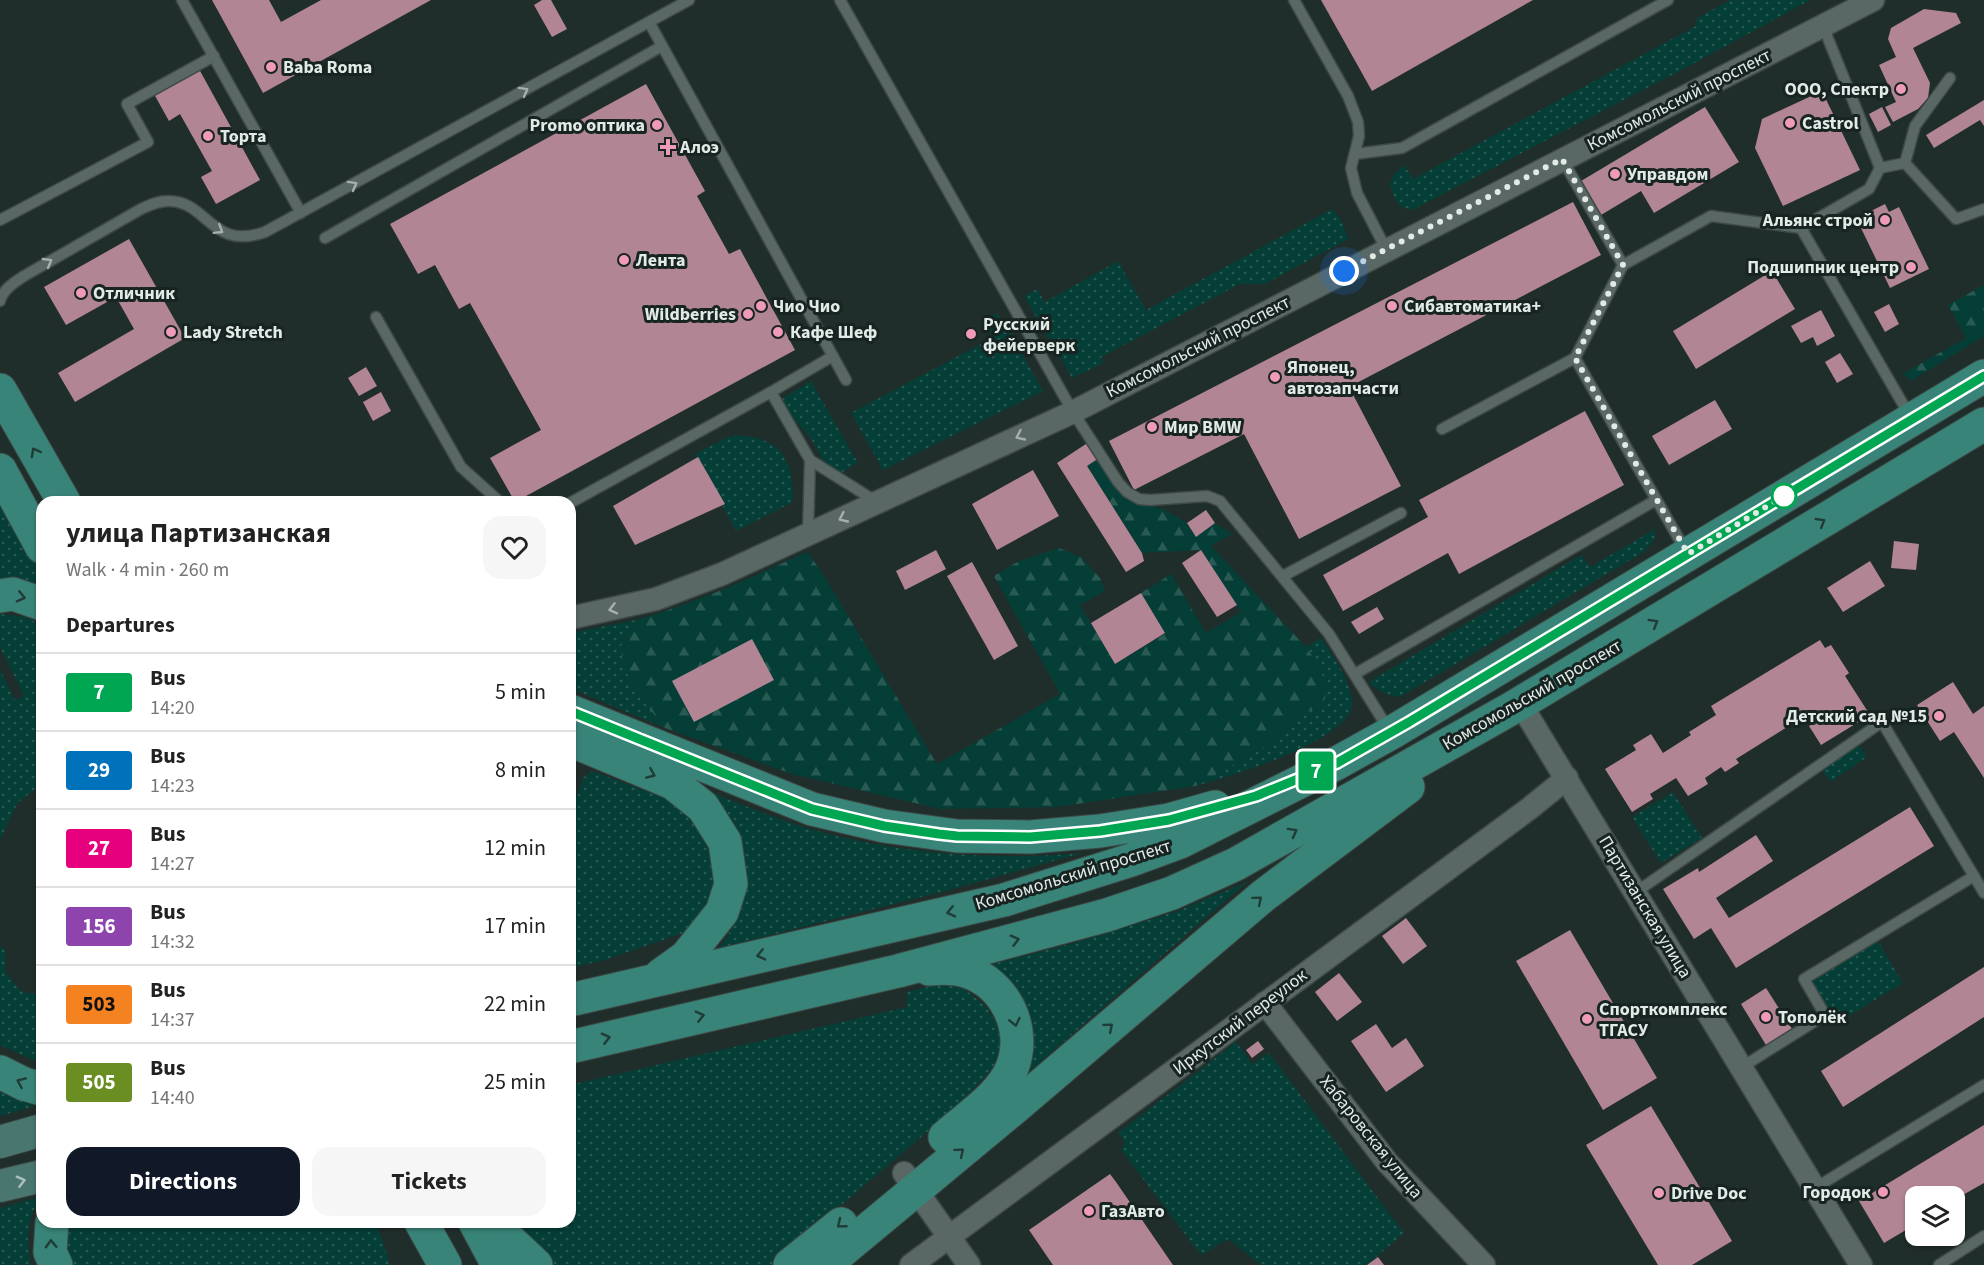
<!DOCTYPE html>
<html lang="en">
<head>
<meta charset="utf-8">
<style>
  :root { --surface:#fff; --page:#f6f6f6; --text:#222; --muted:#767676; --line:#e0e0e0; --accent:#111827 }
  body { margin:0; font-family:"Source Sans 3",sans-serif; background:var(--page); color:var(--text); height:100vh; display:flex; flex-direction:column; font-size:22px; white-space:nowrap }
  * { box-sizing:border-box; margin:0 }
  p { font-size:20px; color:var(--muted) }
  .icon { flex:none; width:33px; height:33px; fill:none; stroke:currentColor; stroke-width:2; stroke-linecap:round; stroke-linejoin:round }
  .map { position:relative; flex:1; overflow:hidden }
  .side { position:absolute; left:36px; top:496px; width:540px; height:732px; display:flex; flex-direction:column; background:var(--surface); border-radius:18px; box-shadow:0 2px 4px #0004 }
  .side>* { flex:none }
  .badge { padding:0 12px; border-radius:4px; font-size:21px; line-height:39px }
  .fabs { position:absolute; left:1905px; top:1186px; display:grid; gap:12px }
  .fabs a { display:grid; place-items:center; width:60px; height:60px; border-radius:12px; background:var(--surface); box-shadow:0 2px 4px #0004; font-size:30px }
  .you { position:absolute; width:30px; height:30px; margin:-15px; border:4px solid #fff; border-radius:50%; background:#1a73e8; box-shadow:0 0 0 9px #1a73e833 }
  .map>.badge { position:absolute; translate:-50% -50%; box-shadow:0 0 0 3px #fff }
  h2 { padding:0 30px; font-size:22px; line-height:54px }
  .round { display:grid; place-items:center; flex:none; width:63px; height:63px; border-radius:18px; background:var(--page) }
  .summary { display:flex; align-items:center; justify-content:space-between; height:102px; padding:0 30px }
  h1 { font-size:28px; font-weight:700; line-height:45px }
  .button { display:flex; gap:12px; margin-top:auto; padding:12px 30px }
  .button a { flex:1; height:69px; border-radius:18px; background:var(--accent); color:#fff; font-size:24px; font-weight:700; line-height:69px; text-align:center }
  .button a+a { background:var(--page); color:var(--text) }
  ul { padding:0; list-style:none }
  li { display:flex; align-items:center; gap:18px; height:78px; padding:0 30px; border-top:2px solid var(--line) }
  li div { flex:1 }
  li b { display:block; font-size:22px }
  li em { font-style:normal }
  li .badge { min-width:66px; font-weight:700; text-align:center }
  .map>svg:first-child { display:block }
  .grass { fill:url(#grass-dots) }
  .forest { fill:url(#forest-firs) }
  .building { fill:#b28594 }
  .lines { fill:none; stroke-linecap:round; stroke-linejoin:round }
  .lane-casing { stroke:#3d4946; stroke-width:13 }
  .street-casing { stroke:#3d4946; stroke-width:25 }
  .secondary-casing { stroke:#3d4946; stroke-width:34 }
  .primary-casing { stroke:#3d4946; stroke-width:35 }
  .lane { stroke:#596865; stroke-width:10 }
  .street { stroke:#596865; stroke-width:22 }
  .secondary { stroke:#49766f; stroke-width:32 }
  .primary { stroke:#398478; stroke-width:33 }
  .oneway { stroke:#a4b0ad }
  .oneway2 { stroke:#203c37 }
  .oneway3 { stroke:#acc1be }
  .line-casing { stroke:#fff; stroke-width:14 }
  .line { stroke:#00a651; stroke-width:9 }
  .walk { stroke:#e2eae8; stroke-width:6; stroke-dasharray:0 10.8 }
  .poi-dot { fill:#ef9ab8; stroke:#172421; stroke-width:2 }
  .stop-dot { fill:#fff; stroke:#00a651; stroke-width:3 }
  .labels { text-anchor:middle; dominant-baseline:central; stroke-width:6; stroke-linejoin:round; paint-order:stroke }
  .poi-label { font-size:18px; font-weight:bold; fill:#e2eae8; stroke:#172421; text-anchor:start }
  .street-label { font-size:18px; fill:#e2eae8; stroke:#172421 }
</style>
</head>
<body>
<div class="map">
<svg width="1984" height="1265" viewBox="0 0 1984 1265">
  <defs>
    <pattern id="grass-dots" width="8" height="8" patternUnits="userSpaceOnUse" patternTransform="scale(1.5)"><rect width="8" height="8" fill="#043e36"/><path d="M2 2h.1M6 6h.1" fill="none" stroke="#285a53" stroke-width="1.8" stroke-linecap="round"/></pattern>
    <pattern id="forest-firs" width="22" height="20" patternUnits="userSpaceOnUse" patternTransform="scale(1.5)"><rect width="22" height="20" fill="#043e36"/><path d="M5 1l3.5 6h-7zM16 11l3.5 6h-7z" fill="#285a53"/></pattern>
  </defs>
  <rect width="100%" height="100%" fill="#202e2b"/>
  <g class="grass">
    <path d="M 1731,0 L 1810,0 L 1691,65 L 1412,210 C 1397,208 1393,197 1390,184 L 1395,173 L 1404,165 L 1413,179 L 1696,26 L 1697,18 Z"/>
    <polygon points="1332,209 1341,219 1348,239 1265,284 1240,284 1101,357 1103,363 1072,378 1024,296 1037,289 1045,302 1118,261 1146,310"/>
    <polygon points="997,314 1004,322 1043,391 883,470 851,413 994,337 984,318 988,315"/>
    <polygon points="811,381 858,463 839,474 825,463 810,437 780,404 783,398"/>
    <path d="M 740,435 C 785,440 792,461 793,502 L 736,531 L 695,454 L 728,437 Z"/>
    <polygon points="0,500 42,574 42,587 0,581"/>
    <path d="M 1655,529 L 1655,539 L 1645,551 L 1400,697 C 1386,695 1378,692 1369,682 L 1581,555 L 1590,567 Z"/>
    <polygon points="0,614 25,617 42,625 42,783 17,804 0,840 0,670 15,700 24,696 0,647"/>
    <polygon points="636,620 621,646 640,697 665,728 570,688 570,633"/>
    <path d="M 1321,638 C 1333,656 1350,679 1352,701 C 1356,740 1227,777 1196,786 L 1260,750 L 1299,717 L 1324,702 L 1315,660 L 1306,647 Z"/>
    <polygon points="1858,743 1867,757 1830,782 1821,768"/>
    <polygon points="592,771 668,799 693,821 709,849 715,873 713,892 702,913 683,933 605,960 570,968 570,800 575,801 583,778"/>
    <path d="M 703,789 C 738,803 774,818 810,829 C 897,854 992,861 1082,853 L 949,890 L 719,948 C 741,921 757,872 738,839 C 728,821 714,805 703,789 Z"/>
    <polygon points="1673,792 1702,838 1661,863 1632,817"/>
    <polygon points="1247,882 1016,1083 981,967 1078,942 1177,911"/>
    <polygon points="1875,936 1903,983 1832,1026 1804,979"/>
    <polygon points="0,945 5,950 5,972 21,991 42,996 42,1064 0,1045"/>
    <polygon points="938,984 963,988 986,1006 997,1025 1002,1045 992,1069 955,1108 771,1265 555,1265 524,1235 516,1223 570,1222 570,1085 907,1007 907,992"/>
    <polygon points="1236,1042 1252,1064 1269,1053 1404,1233 1367,1265 1261,1265 1228,1239 1201,1255 1121,1150 1125,1142 1118,1133"/>
    <polygon points="0,1088 35,1106 0,1116"/>
    <path d="M 40,1197 C 26,1222 26,1238 31,1265 L 0,1265 L 0,1208 Z"/>
    <polygon points="71,1223 376,1223 387,1253 389,1265 65,1265 64,1241"/>
  </g>
  <g class="forest">
    <polygon points="1984,285 1984,336 1911,381 1902,374 1966,338 1948,305"/>
    <path d="M 1099,458 L 1118,488 L 1133,502 L 1163,509 L 1187,523 L 1196,536 L 1215,523 L 1232,534 L 1211,546 L 1306,647 L 1315,660 L 1328,686 L 1324,702 L 1299,717 L 1260,750 L 1196,786 L 1057,807 L 940,809 L 792,774 L 665,728 L 640,697 L 623,667 L 621,646 L 636,620 C 695,603 751,578 807,552 L 821,571 L 937,764 L 1060,694 L 994,576 L 1019,561 L 1059,548 L 1081,557 L 1100,578 L 1105,591 L 1080,605 L 1115,664 L 1165,634 L 1141,593 L 1171,574 L 1206,633 L 1241,612 L 1201,550 L 1142,553 L 1087,466 Z"/>
  </g>
  <g class="building">
    <polygon points="212,0 269,0 281,22 321,0 431,0 263,93"/>
    <polygon points="542,0 551,0 567,29 552,37 534,5"/>
    <polygon points="1321,0 1533,0 1372,91"/>
    <polygon points="1924,9 1956,13 1961,23 1913,48 1930,83 1928,98 1918,109 1893,122 1885,107 1896,102 1879,65 1896,57 1888,39 1891,28"/>
    <polygon points="199,69 260,180 216,204 201,177 212,171 180,114 169,121 154,94"/>
    <polygon points="646,84 705,191 697,196 729,254 740,249 795,350 515,502 490,458 541,430 470,303 459,309 435,265 418,274 390,224"/>
    <polygon points="1822,91 1860,170 1783,206 1755,148 1762,119"/>
    <polygon points="1984,100 1984,126 1980,120 1934,148 1926,135"/>
    <polygon points="1705,107 1739,162 1654,213 1641,191 1601,215 1581,181"/>
    <polygon points="1882,107 1891,125 1878,132 1869,114"/>
    <polygon points="1573,202 1601,255 1349,387 1401,486 1299,539 1244,434 1134,490 1109,441"/>
    <polygon points="1885,204 1889,212 1899,207 1929,269 1890,288 1860,226 1871,220 1867,213"/>
    <polygon points="129,239 185,338 75,402 58,373 134,329 116,297 66,325 44,287"/>
    <polygon points="1772,271 1795,309 1696,369 1673,331"/>
    <polygon points="1889,304 1899,324 1885,332 1874,312"/>
    <polygon points="1821,310 1835,336 1817,346 1813,337 1801,343 1791,326"/>
    <polygon points="1840,353 1853,374 1837,383 1825,362"/>
    <polygon points="366,367 377,386 359,396 348,378"/>
    <polygon points="381,392 391,411 373,421 363,402"/>
    <polygon points="1715,400 1732,429 1669,465 1652,436"/>
    <polygon points="1585,411 1624,485 1459,574 1448,553 1343,611 1323,575 1428,517 1419,500"/>
    <polygon points="1089,442 1099,458 1087,466 1142,553 1144,561 1126,572 1057,463"/>
    <polygon points="698,457 725,504 635,545 613,506"/>
    <polygon points="1033,470 1059,516 997,550 972,504"/>
    <polygon points="1206,510 1215,523 1196,537 1187,523"/>
    <polygon points="1894,541 1919,544 1916,570 1891,568"/>
    <polygon points="936,550 946,569 905,590 896,571"/>
    <polygon points="1201,550 1237,605 1217,617 1182,563"/>
    <polygon points="1870,561 1885,586 1843,612 1827,588"/>
    <polygon points="972,562 1018,646 994,660 947,576"/>
    <polygon points="1141,593 1165,633 1115,664 1091,623"/>
    <polygon points="1377,607 1384,619 1359,634 1351,622"/>
    <polygon points="752,639 774,680 694,722 672,681"/>
    <polygon points="1820,640 1825,648 1831,645 1849,673 1845,676 1870,715 1821,745 1809,726 1814,723 1806,710 1793,719 1795,722 1736,759 1739,763 1725,772 1721,767 1705,778 1708,784 1688,796 1676,778 1650,794 1653,799 1632,812 1605,769 1636,750 1633,745 1651,734 1663,753 1691,735 1689,732 1716,715 1711,706"/>
    <polygon points="1953,682 1973,714 1984,706 1984,778 1954,732 1940,741 1917,705"/>
    <polygon points="1910,807 1934,846 1736,968 1711,928 1694,939 1663,889 1698,868 1699,872 1756,835 1773,861 1716,898 1729,918"/>
    <polygon points="1406,918 1427,946 1403,964 1382,936"/>
    <polygon points="1570,930 1657,1078 1603,1110 1516,961"/>
    <polygon points="1984,967 1984,1017 1843,1107 1821,1071"/>
    <polygon points="1339,973 1362,1002 1337,1021 1315,992"/>
    <polygon points="1766,988 1792,1029 1766,1045 1741,1004"/>
    <polygon points="1376,1024 1392,1048 1406,1038 1424,1066 1386,1092 1351,1041"/>
    <polygon points="1258,1041 1264,1049 1252,1058 1246,1050"/>
    <polygon points="1651,1106 1732,1241 1692,1265 1658,1265 1586,1145"/>
    <polygon points="1984,1125 1984,1183 1954,1200 1954,1197 1916,1197 1916,1224 1884,1243 1859,1201"/>
    <polygon points="1110,1174 1116,1182 1173,1265 1053,1265 1029,1230"/>
    <polygon points="1378,1257 1384,1265 1367,1265"/>
  </g>
  <g class="lines">
    <g class="lane-casing">
      <g id="lane">
        <polyline points="182,0 301,213"/>
        <polyline points="840,0 1073,412 1118,482 1127,492 1139,499 1150,500 1207,496 1220,501 1329,634 1389,730"/>
        <polyline points="1294,0 1348,96 1358,122 1359,136 1351,168 1357,193 1386,249"/>
        <polyline points="649,22 846,380"/>
        <polyline points="1355,154 1402,148 1668,0"/>
        <polyline points="1562,159 1623,265"/>
        <polyline points="1905,163 1915,126 1950,78"/>
        <polyline points="1880,168 1905,163 1956,219 1984,209"/>
        <polyline points="0,220 148,142 127,104 214,56"/>
        <polyline points="1801,228 1911,418"/>
        <polyline points="325,238 662,46"/>
        <path d="M 0,301 C 3,289 15,282 24,276 L 141,209 C 150,205 158,201 168,201 C 209,201 210,251 265,232 L 689,0"/>
        <polyline points="376,317 461,467 500,502"/>
        <polyline points="1575,358 1687,553"/>
        <polyline points="771,392 833,356"/>
        <polyline points="1442,429 1575,358 1623,265 1711,216 1801,228 1869,189 1880,168 1823,26"/>
        <polyline points="570,503 771,392 810,460 877,502"/>
        <polyline points="808,535 810,460"/>
        <polyline points="1283,576 1401,513"/>
        <polyline points="1355,674 1656,500"/>
        <polyline points="1636,892 1882,722 1984,893"/>
        <polyline points="1742,1067 1825,1015 1804,979 1974,876"/>
        <polyline points="1815,1188 1984,1085"/>
        <polyline points="1939,1265 1984,1236"/>
      </g>
    </g>
    <g class="street-casing">
      <g id="street">
        <polyline points="570,618 656,599 722,574 1073,412 1873,0"/>
        <polyline points="1520,703 1861,1265"/>
        <polyline points="1265,1003 1387,1162 1484,1265"/>
        <polyline points="904,1173 969,1265"/>
        <polyline points="911,1265 1530,808 1567,778"/>
      </g>
    </g>
    <g class="secondary-casing">
      <g id="secondary">
        <polyline points="0,1142 42,1130"/>
        <polyline points="0,1186 42,1176"/>
      </g>
    </g>
    <g class="primary-casing">
      <g id="primary">
        <polyline points="0,390 64,502"/>
        <polyline points="0,470 42,547"/>
        <polyline points="0,596 13,594 42,604"/>
        <polyline points="570,711 812,809 884,826 957,836 1030,837 1100,831 1169,820 1215,807"/>
        <polyline points="570,740 673,783 703,807 725,842 731,884 722,912 686,957 661,975"/>
        <path d="M 929,969 C 941,968 955,968 966,971 C 1006,984 1027,1029 1012,1068 C 1000,1097 967,1117 945,1137"/>
        <polyline points="570,1000 1004,900 1131,860 1180,842 1337,763 1391,733 1984,376"/>
        <polyline points="570,1047 898,971 1107,915 1172,893 1236,864 1514,707 1984,424"/>
        <polyline points="0,1072 24,1084 42,1089"/>
        <polyline points="52,1222 50,1252 56,1265"/>
        <polyline points="421,1222 445,1265"/>
        <polyline points="475,1222 498,1265"/>
        <polyline points="490,1222 536,1265"/>
        <polyline points="790,1265 841,1224"/>
        <polyline points="825,1265 1013,1109 1263,896 1408,787"/>
      </g>
    </g>
    <use href="#lane" class="lane"/>
    <use href="#street" class="street"/>
    <use href="#secondary" class="secondary"/>
    <use href="#primary" class="primary"/>
  </g>
  <defs><path id="oneway-chevron" d="M-2-3.5L2.5 0L-2 3.5" fill="none" stroke-width="1.6" stroke-linecap="round" stroke-linejoin="round" transform="scale(1.5)"/></defs>
  <g class="oneway">
    <use href="#oneway-chevron" transform="translate(524 91) rotate(-29)"/>
    <use href="#oneway-chevron" transform="translate(353 185) rotate(-29)"/>
    <use href="#oneway-chevron" transform="translate(219 230) rotate(32)"/>
    <use href="#oneway-chevron" transform="translate(48 262) rotate(-30)"/>
    <use href="#oneway-chevron" transform="translate(1020 436) rotate(155)"/>
    <use href="#oneway-chevron" transform="translate(843 518) rotate(155)"/>
    <use href="#oneway-chevron" transform="translate(613 609) rotate(166)"/>
  </g>
  <g class="oneway2">
    <use href="#oneway-chevron" transform="translate(35 452) rotate(-119)"/>
    <use href="#oneway-chevron" transform="translate(1821 522) rotate(-31)"/>
    <use href="#oneway-chevron" transform="translate(21 597) rotate(13)"/>
    <use href="#oneway-chevron" transform="translate(1654 623) rotate(-31)"/>
    <use href="#oneway-chevron" transform="translate(651 774) rotate(23)"/>
    <use href="#oneway-chevron" transform="translate(1293 832) rotate(-29)"/>
    <use href="#oneway-chevron" transform="translate(1258 900) rotate(-40)"/>
    <use href="#oneway-chevron" transform="translate(951 912) rotate(167)"/>
    <use href="#oneway-chevron" transform="translate(1015 940) rotate(-15)"/>
    <use href="#oneway-chevron" transform="translate(761 955) rotate(167)"/>
    <use href="#oneway-chevron" transform="translate(700 1016) rotate(-13)"/>
    <use href="#oneway-chevron" transform="translate(1015 1022) rotate(77)"/>
    <use href="#oneway-chevron" transform="translate(1109 1027) rotate(-40)"/>
    <use href="#oneway-chevron" transform="translate(606 1038) rotate(-14)"/>
    <use href="#oneway-chevron" transform="translate(21 1082) rotate(-156)"/>
    <use href="#oneway-chevron" transform="translate(960 1152) rotate(-40)"/>
    <use href="#oneway-chevron" transform="translate(841 1224) rotate(141)"/>
    <use href="#oneway-chevron" transform="translate(51 1244) rotate(-92)"/>
  </g>
  <use class="oneway3" href="#oneway-chevron" transform="translate(21 1181) rotate(-14)"/>
  <g class="lines">
    <g class="line-casing">
      <polyline id="line" points="570,711 812,809 884,826 939,834 957,836 1030,837 1100,831 1169,820 1256,796 1337,763 1409,722 1984,376"/>
    </g>
    <use href="#line" class="line"/>
    <polyline class="walk" points="1344,271 1562,159 1623,265 1575,358 1688,554 1784,496"/>
  </g>
  <g class="poi-dot">
    <circle cx="271" cy="67" r="6"/>
    <circle cx="1901" cy="89" r="6"/>
    <circle cx="1790" cy="123" r="6"/>
    <circle cx="657" cy="125" r="6"/>
    <circle cx="208" cy="136" r="6"/>
    <path d="M665 138h6v6h6v6h-6v6h-6v-6h-6v-6h6z"/>
    <circle cx="1615" cy="174" r="6"/>
    <circle cx="1885" cy="220" r="6"/>
    <circle cx="624" cy="260" r="6"/>
    <circle cx="1911" cy="267" r="6"/>
    <circle cx="81" cy="293" r="6"/>
    <circle cx="761" cy="306" r="6"/>
    <circle cx="1392" cy="306" r="6"/>
    <circle cx="748" cy="314" r="6"/>
    <circle cx="171" cy="332" r="6"/>
    <circle cx="778" cy="332" r="6"/>
    <circle cx="971" cy="334" r="6"/>
    <circle cx="1275" cy="377" r="6"/>
    <circle cx="1152" cy="427" r="6"/>
    <circle cx="1939" cy="716" r="6"/>
    <circle cx="1766" cy="1017" r="6"/>
    <circle cx="1587" cy="1019" r="6"/>
    <circle cx="1883" cy="1192" r="6"/>
    <circle cx="1659" cy="1193" r="6"/>
    <circle cx="1089" cy="1211" r="6"/>
  </g>
  <circle class="stop-dot" cx="1784" cy="496" r="12"/>
  <g class="labels">
    <g class="poi-label">
      <text x="283" y="67">Baba Roma</text>
      <text x="1889" y="89" text-anchor="end">ООО, Спектр</text>
      <text x="1802" y="123">Castrol</text>
      <text x="645" y="125" text-anchor="end">Promo оптика</text>
      <text x="220" y="136">Торта</text>
      <text x="680" y="147">Алоэ</text>
      <text x="1627" y="174">Управдом</text>
      <text x="1873" y="220" text-anchor="end">Альянс строй</text>
      <text x="636" y="260">Лента</text>
      <text x="1899" y="267" text-anchor="end">Подшипник центр</text>
      <text x="93" y="293">Отличник</text>
      <text x="773" y="306">Чио Чио</text>
      <text x="1404" y="306">Сибавтоматика+</text>
      <text x="736" y="314" text-anchor="end">Wildberries</text>
      <text x="983" y="324">Русский<tspan x="983" dy="21">фейерверк</tspan></text>
      <text x="183" y="332">Lady Stretch</text>
      <text x="790" y="332">Кафе Шеф</text>
      <text x="1287" y="367">Японец,<tspan x="1287" dy="21">автозапчасти</tspan></text>
      <text x="1164" y="427">Мир BMW</text>
      <text x="1927" y="716" text-anchor="end">Детский сад №15</text>
      <text x="1599" y="1009">Спорткомплекс<tspan x="1599" dy="21">ТГАСУ</tspan></text>
      <text x="1778" y="1017">Тополёк</text>
      <text x="1871" y="1192" text-anchor="end">Городок</text>
      <text x="1671" y="1193">Drive Doc</text>
      <text x="1101" y="1211">ГазАвто</text>
    </g>
    <g class="street-label">
      <text transform="translate(1679 100) rotate(-27)">Комсомольский проспект</text>
      <text transform="translate(1198 347) rotate(-27)">Комсомольский проспект</text>
      <text transform="translate(1532 695) rotate(-30)">Комсомольский проспект</text>
      <text transform="translate(1073 875) rotate(-17)">Комсомольский проспект</text>
      <text transform="translate(1645 907) rotate(59)">Партизанская улица</text>
      <text transform="translate(1240 1022) rotate(-37)">Иркутский переулок</text>
      <text transform="translate(1371 1137) rotate(51)">Хабаровская улица</text>
    </g>
  </g>
</svg>
<div class="fabs">
<a><svg class="icon" aria-label="layers" viewBox="0 0 24 24"><path d="M12 4l9 5-9 5-9-5zM3 14l9 5 9-5"/></svg></a>
</div>
<div class="you" style="left:1344px;top:271px"></div>
<b class="badge" style="left:1316px;top:771px;background:#00a651;color:#fff">7</b>
<section class="side">
<div class="summary"><div><h1>улица Партизанская</h1><p>Walk · 4 min · 260 m</p></div><a class="round"><svg class="icon" aria-label="heart" viewBox="0 0 24 24"><path d="M12 20l-8-8c-3-5 5-10 8-4 3-6 11-1 8 4z"/></svg></a></div>
<h2>Departures</h2>
<ul>
<li><span class="badge" style="background:#00a651;color:#fff">7</span><div><b>Bus</b><p>14:20</p></div><em>5 min</em></li>
<li><span class="badge" style="background:#0072bc;color:#fff">29</span><div><b>Bus</b><p>14:23</p></div><em>8 min</em></li>
<li><span class="badge" style="background:#e6007e;color:#fff">27</span><div><b>Bus</b><p>14:27</p></div><em>12 min</em></li>
<li><span class="badge" style="background:#8e44ad;color:#fff">156</span><div><b>Bus</b><p>14:32</p></div><em>17 min</em></li>
<li><span class="badge" style="background:#f58220;color:#111">503</span><div><b>Bus</b><p>14:37</p></div><em>22 min</em></li>
<li><span class="badge" style="background:#6b8e23;color:#fff">505</span><div><b>Bus</b><p>14:40</p></div><em>25 min</em></li>
</ul>
<div class="button"><a>Directions</a><a>Tickets</a></div>
</section>
</div>
</body>
</html>
